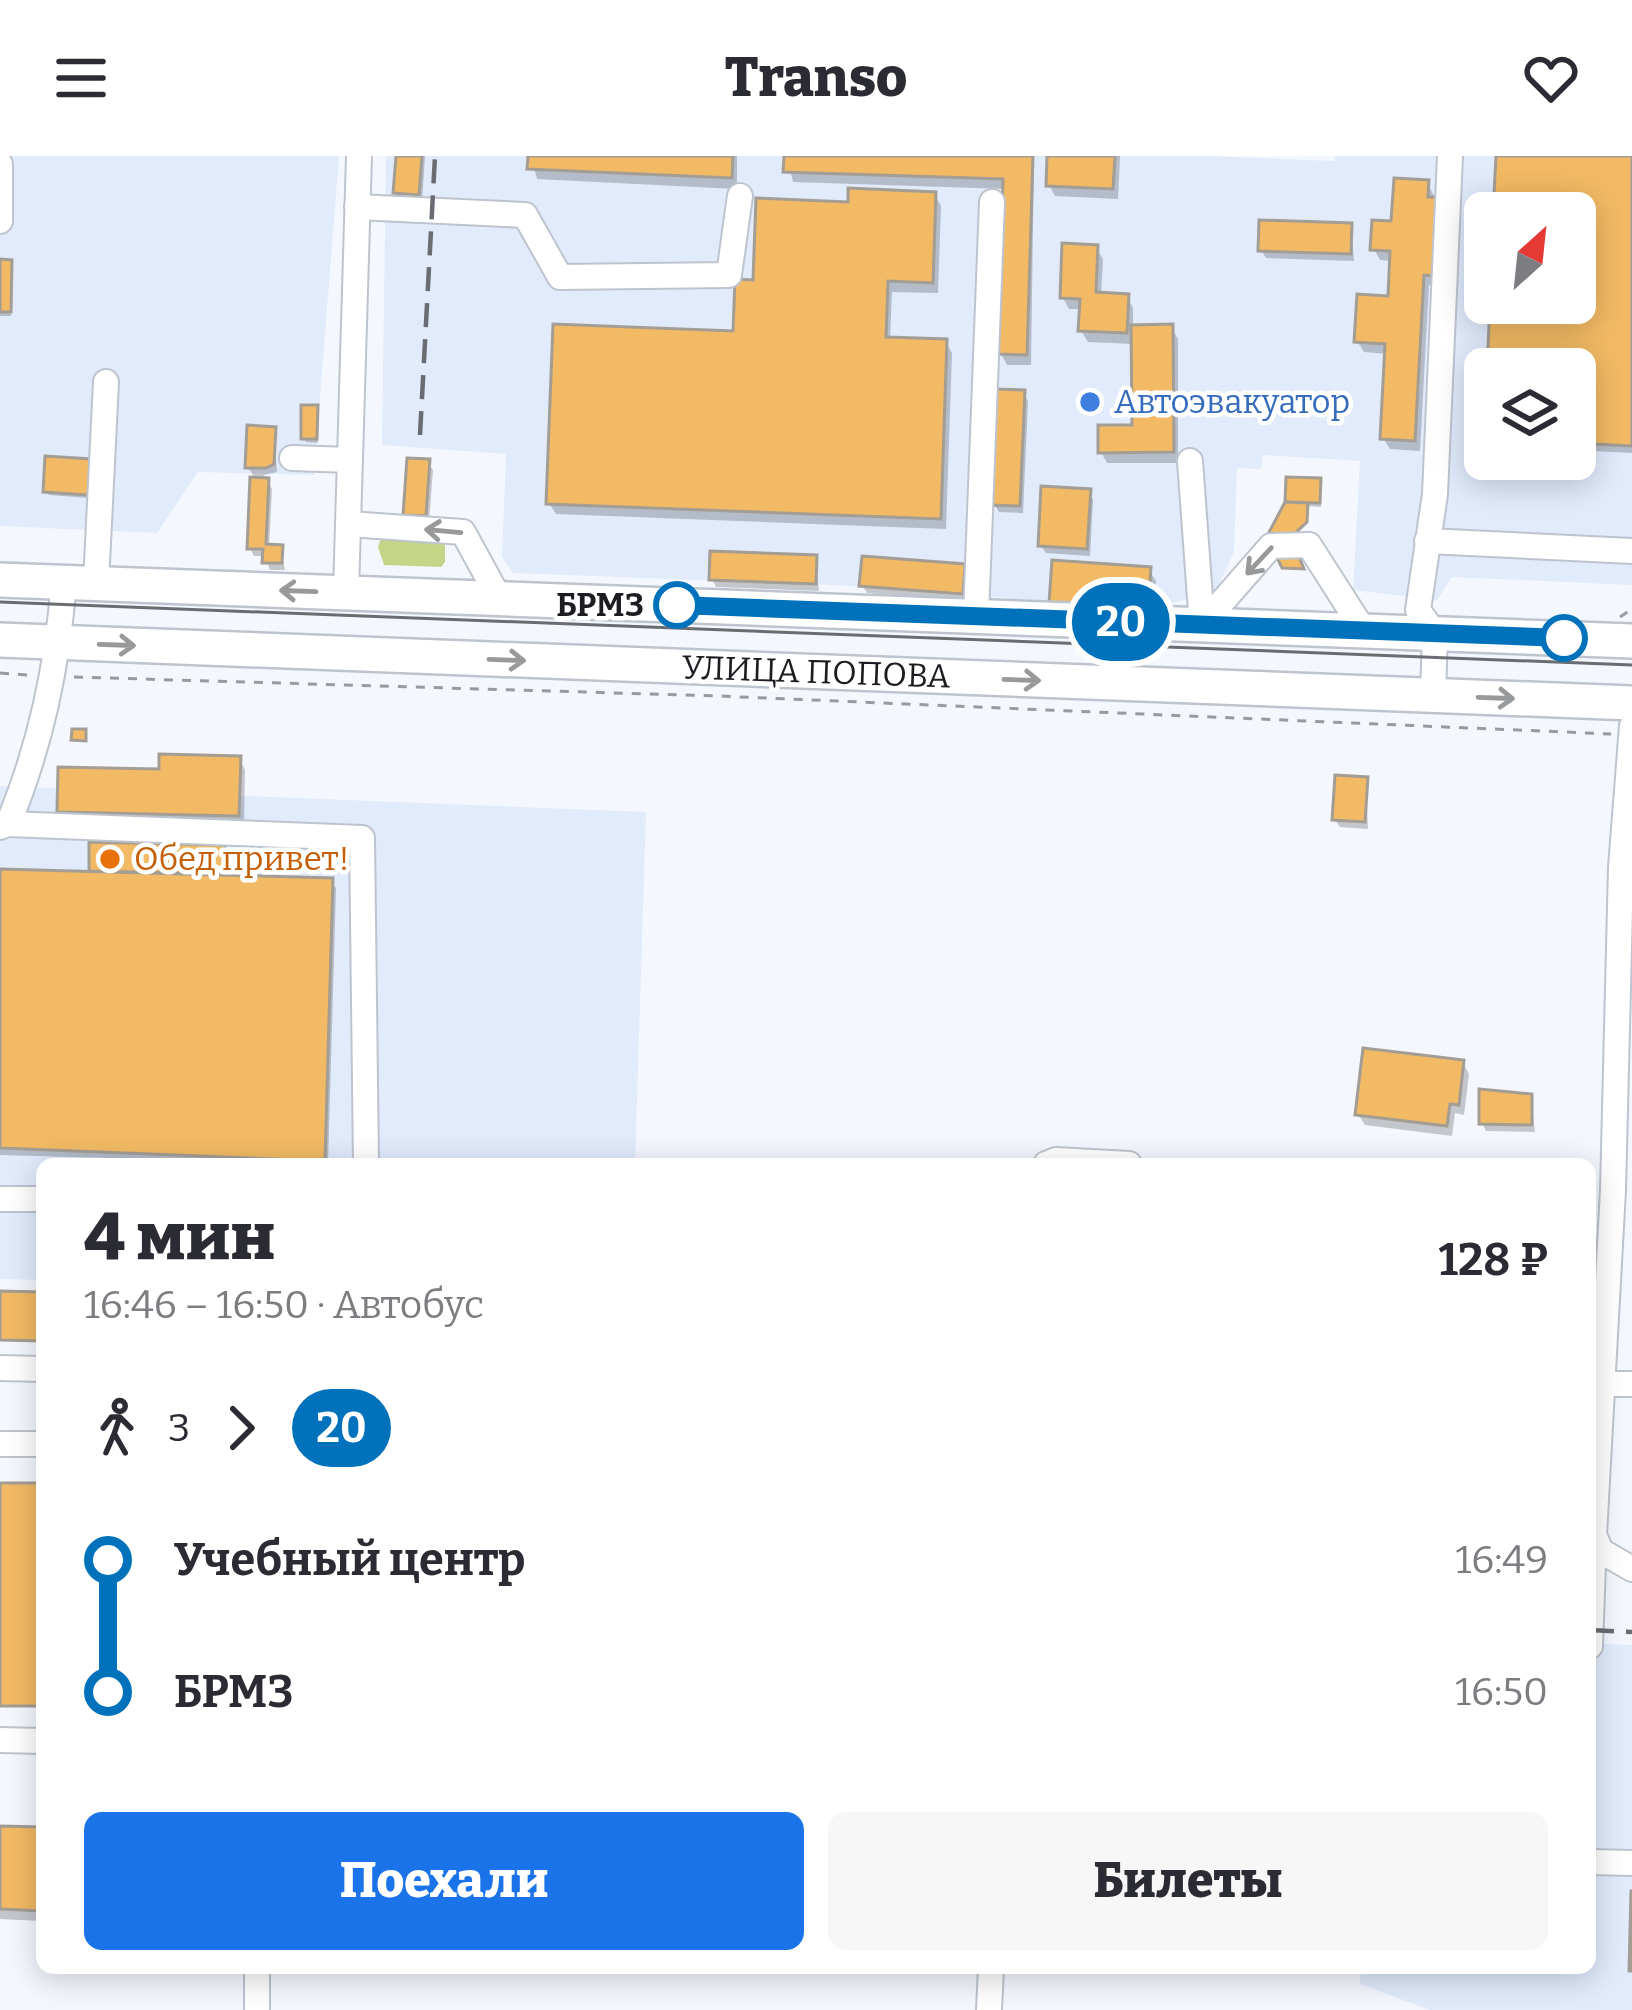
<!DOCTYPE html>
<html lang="ru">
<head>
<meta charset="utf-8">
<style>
  :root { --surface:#fff; --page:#f7f7f7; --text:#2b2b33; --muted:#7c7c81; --accent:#1a73e8 }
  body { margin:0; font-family:Bitter,serif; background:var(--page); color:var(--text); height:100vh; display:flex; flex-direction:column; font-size:45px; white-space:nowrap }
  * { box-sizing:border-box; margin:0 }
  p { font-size:39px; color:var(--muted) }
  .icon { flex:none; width:66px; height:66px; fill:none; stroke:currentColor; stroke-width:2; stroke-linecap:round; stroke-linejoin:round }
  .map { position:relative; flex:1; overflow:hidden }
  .sheet { position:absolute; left:36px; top:1002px; width:1560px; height:816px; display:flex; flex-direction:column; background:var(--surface); border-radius:18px; box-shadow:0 6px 30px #0003 }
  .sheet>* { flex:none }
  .badge { padding:0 24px; border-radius:39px; font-size:42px; line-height:78px }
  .needle { width:78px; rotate:27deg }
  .buttons { position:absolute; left:1464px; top:36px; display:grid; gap:24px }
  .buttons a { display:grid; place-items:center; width:132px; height:132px; border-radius:18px; background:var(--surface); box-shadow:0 6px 30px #0003; font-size:60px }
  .map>.badge { position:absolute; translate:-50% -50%; box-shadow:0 0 0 6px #fff }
  .legs { display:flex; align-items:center; gap:18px; height:132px; padding:0 48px; font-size:39px }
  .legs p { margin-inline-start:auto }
  .head { display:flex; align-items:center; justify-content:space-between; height:204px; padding:0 48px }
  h1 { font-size:66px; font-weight:800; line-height:90px }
  .button { display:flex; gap:24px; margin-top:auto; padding:24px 48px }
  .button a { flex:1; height:138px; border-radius:18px; background:var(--accent); color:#fff; font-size:48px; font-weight:800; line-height:138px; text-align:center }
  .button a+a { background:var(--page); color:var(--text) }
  ul { padding:0 48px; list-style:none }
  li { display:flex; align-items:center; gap:42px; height:132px; font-size:45px }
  li i { display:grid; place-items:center; width:18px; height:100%; margin:0 15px; background:currentColor }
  li i::after { content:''; width:30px; height:30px; margin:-15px; border:9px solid; border-radius:50%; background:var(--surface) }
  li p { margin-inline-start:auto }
  li:first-child i { background:linear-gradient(#0000 50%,currentColor 0) }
  li:last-child i { background:linear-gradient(currentColor 50%,#0000 0) }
  header { display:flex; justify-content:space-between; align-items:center; height:156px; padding:0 48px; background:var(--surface); font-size:54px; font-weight:800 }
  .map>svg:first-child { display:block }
  .built { fill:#e1ebfc; fill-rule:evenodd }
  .green { fill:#c5d486 }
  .shadow { fill:#0003 }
  .building { fill:#f2ba64; stroke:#a39d94; stroke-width:3 }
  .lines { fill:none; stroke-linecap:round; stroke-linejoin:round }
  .minor-casing { stroke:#bec4ce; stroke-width:28 }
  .major-casing { stroke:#bec4ce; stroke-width:38 }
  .path { stroke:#979a9f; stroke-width:3; stroke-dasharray:9 9; stroke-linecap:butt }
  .minor { stroke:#fff; stroke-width:24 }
  .major { stroke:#fff; stroke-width:33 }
  .tram { stroke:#696c71; stroke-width:3 }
  .rail { stroke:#696c71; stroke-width:4.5; stroke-dasharray:24 12; stroke-linecap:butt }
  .oneway { stroke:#98999b }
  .line-1-casing { stroke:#fff; stroke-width:27 }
  .line-1 { stroke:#0072bc; stroke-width:18 }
  .shop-dot { fill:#3f7fe0; stroke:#fff; stroke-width:4.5 }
  .stop-1-dot { fill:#fff; stroke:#0072bc; stroke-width:6 }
  .food-dot { fill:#e8710a; stroke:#fff; stroke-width:4.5 }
  .labels { text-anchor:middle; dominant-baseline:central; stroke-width:9; stroke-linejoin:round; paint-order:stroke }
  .shop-label { font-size:33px; fill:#366cbe; stroke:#fff; text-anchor:start }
  .stop-label { font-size:33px; font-weight:bold; fill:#1b1d21; stroke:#fff; text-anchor:end }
  .street-label { font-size:33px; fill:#1b1d21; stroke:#fff }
  .food-label { font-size:33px; fill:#c56008; stroke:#fff; text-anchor:start }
</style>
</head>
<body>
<header><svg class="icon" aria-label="menu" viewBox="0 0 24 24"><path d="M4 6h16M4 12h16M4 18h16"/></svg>Transo<svg class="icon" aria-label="heart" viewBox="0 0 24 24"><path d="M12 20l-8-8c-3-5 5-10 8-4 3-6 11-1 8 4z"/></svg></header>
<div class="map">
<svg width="1632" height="1854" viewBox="0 0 1632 1854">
  <rect width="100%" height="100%" fill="#f4f8fe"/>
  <g class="built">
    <polygon points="0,0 339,0 314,319 198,316 157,377 0,370"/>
    <path d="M 386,0 L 1208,0 L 1334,5 L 1335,0 L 1632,0 L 1632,429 L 1452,421 L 1437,444 L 1353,434 L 1360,305 L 1263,299 L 1261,313 L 1237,312 L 1234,396 L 1216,435 L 1148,454 L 859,430 L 513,417 L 502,401 L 506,298 L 382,289 ZM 1485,57 L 1575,57 L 1575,147 L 1485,147 ZM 1485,213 L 1575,213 L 1575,303 L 1485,303 Z"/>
    <polygon points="0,630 646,656 635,1008 42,1008 42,1124 0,1123"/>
    <polygon points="1590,1487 1632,1489 1632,1854 1430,1854 1360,1828 1361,1812 1590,1812"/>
  </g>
  <polygon class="green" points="382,380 445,384 445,406 441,411 384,409 378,391"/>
  <g class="shadow">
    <polygon points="399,0 425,0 422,46 400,44 396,36"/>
    <polygon points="531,0 737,0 737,33 537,23"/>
    <polygon points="787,0 1034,0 1031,209 1007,209 1001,198 1006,33 793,26"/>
    <polygon points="1050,0 1120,0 1118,43 1055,40 1049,29"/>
    <polygon points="1499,0 1632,0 1632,297 1575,294 1575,213 1490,213 1493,147 1575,147 1575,57 1496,57"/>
    <polygon points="1427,27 1433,38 1445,130 1429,129 1420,295 1390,293 1383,282 1388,198 1364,196 1357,185 1390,143 1392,105 1380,104 1374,93"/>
    <polygon points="935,39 941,50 938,137 892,136 890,184 946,186 952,197 946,373 556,358 549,347 736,178 756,127 850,49"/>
    <polygon points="1351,70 1354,105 1266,102 1261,94"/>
    <polygon points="1096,92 1103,103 1101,140 1127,141 1133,152 1133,172 1171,171 1178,183 1178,307 1107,307 1101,296 1135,272 1134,188 1088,186 1081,175 1082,153 1069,153 1063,142"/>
    <polygon points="0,106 13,111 11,160 0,160"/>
    <polygon points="1023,237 1028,245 1023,357 999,356 994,348"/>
    <polygon points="316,252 318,287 306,286 304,282"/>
    <polygon points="274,274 277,316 264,319 272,333 269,391 281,392 285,414 270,414 265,400 254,400 250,392 256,324 248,311"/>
    <polygon points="89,306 89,342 49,339 46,335"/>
    <polygon points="428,306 433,314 429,367 411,366 406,358"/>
    <polygon points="1319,325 1321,351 1307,350 1306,368 1289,387 1301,413 1286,412 1270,380 1288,345"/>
    <polygon points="1089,336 1093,344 1090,400 1046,397 1041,390"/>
    <polygon points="815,402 819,435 716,431 712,423"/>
    <polygon points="963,411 966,445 867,437 862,429"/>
    <polygon points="1149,414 1156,425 1153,464 1059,457"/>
    <polygon points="239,602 245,614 244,670 66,667 60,655"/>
    <polygon points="1366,624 1368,673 1340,671 1335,664"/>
    <polygon points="223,692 229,722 331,725 336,732 328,1008 0,999 0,716 95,719 92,714"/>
    <polygon points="1463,907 1469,918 1464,959 1455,957 1452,980 1365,969 1358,958"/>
    <polygon points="1531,940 1535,976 1486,975 1482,967"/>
    <polygon points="0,1673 42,1674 42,1765 0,1763"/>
  </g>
  <g class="building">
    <polygon points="396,0 422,0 419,39 393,37"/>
    <polygon points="528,0 733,0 732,22 527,13"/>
    <polygon points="784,0 1033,0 1027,199 998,198 1003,23 783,16"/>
    <polygon points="1047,0 1115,0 1113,33 1046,30"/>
    <polygon points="1496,0 1632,0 1632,290 1575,287 1575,213 1487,213 1490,147 1575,147 1575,57 1493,57"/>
    <polygon points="1394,22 1429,24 1428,41 1444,41 1440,120 1424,119 1415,285 1380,283 1385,188 1354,186 1357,138 1388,140 1390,95 1370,94 1372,64 1391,65"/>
    <polygon points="848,32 936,36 933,127 888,125 886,181 947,183 941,363 546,348 553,168 733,175 735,123 753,124 756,42 848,46"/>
    <polygon points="1259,64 1352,67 1351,98 1258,95"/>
    <polygon points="1062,87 1098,89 1096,136 1129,138 1127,177 1078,175 1080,143 1060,142"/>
    <polygon points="0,103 12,104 11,156 0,156"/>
    <polygon points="1173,168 1174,296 1098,297 1098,269 1132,269 1131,169"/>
    <polygon points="996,233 1025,234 1020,350 991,349"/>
    <polygon points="301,249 318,249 317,283 301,283"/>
    <polygon points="247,269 276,271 274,308 266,312 245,312"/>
    <polygon points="45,300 91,303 88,339 43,336"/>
    <polygon points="407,302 430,303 426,360 403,359"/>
    <polygon points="250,321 269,322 266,388 283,389 282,407 262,407 263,393 247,393"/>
    <polygon points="1286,321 1321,322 1320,347 1285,346"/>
    <polygon points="1041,330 1091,333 1087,393 1038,390"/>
    <polygon points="1285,346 1308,347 1307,366 1291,381 1304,413 1282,412 1267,380"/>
    <polygon points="710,395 817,399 816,428 709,424"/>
    <polygon points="862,400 965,408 963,438 859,430"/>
    <polygon points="1052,404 1151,411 1148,454 1049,447"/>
    <polygon points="72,573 86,573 86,585 71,584"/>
    <polygon points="159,598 241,600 239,660 57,656 58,611 159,613"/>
    <polygon points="1335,619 1368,621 1365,666 1332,664"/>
    <polygon points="89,686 225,689 225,718 89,715"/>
    <polygon points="0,713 333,722 325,1005 0,992"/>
    <polygon points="1363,892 1464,904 1459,949 1450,948 1447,970 1355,959"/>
    <polygon points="1479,933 1532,938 1532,969 1479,968"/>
    <polygon points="0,1135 42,1136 42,1185 0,1184"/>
    <rect x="0" y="1327" width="42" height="223"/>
    <polygon points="0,1670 42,1671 42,1755 0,1753"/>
    <polygon points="1631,1735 1632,1735 1632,1815 1629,1815"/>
  </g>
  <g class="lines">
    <g class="minor-casing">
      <g id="minor">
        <polyline points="0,8 0,65"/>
        <polyline points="357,51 525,59 560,121 729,119 740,40"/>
        <polyline points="292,302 350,304"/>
        <polyline points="1190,305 1202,469"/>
        <polyline points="349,368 463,376 499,442"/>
        <polyline points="1427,385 1632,395"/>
        <polyline points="96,427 106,226"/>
        <polyline points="346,436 359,0"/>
        <polyline points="976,460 992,46"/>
        <polyline points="1202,469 1271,390 1309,389 1364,475"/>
        <polyline points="1433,539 1435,478 1418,454 1435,338 1450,0"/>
        <polyline points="1632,570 1621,711 1613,1034 1594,1379 1601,1395 1632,1413"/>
        <polyline points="8,668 362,682 366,1008"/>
        <path d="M 0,671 L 8,668 C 41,589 57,511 64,426"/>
        <polyline points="1046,1008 1056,1004 1129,1008"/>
        <polyline points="0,1043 42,1043"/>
        <polyline points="0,1212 42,1213"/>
        <polyline points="1600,1228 1632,1228"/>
        <polyline points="0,1288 42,1288"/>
        <polyline points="1590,1490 1594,1381"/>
        <polyline points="0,1584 42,1585"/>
        <polyline points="1590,1706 1632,1707"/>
        <polyline points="257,1812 257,1854"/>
        <polyline points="989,1854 991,1812"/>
      </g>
    </g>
    <g class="major-casing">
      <g id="major">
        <polyline points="0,424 1632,485"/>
        <polyline points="0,484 1632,547"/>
      </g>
    </g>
    <g class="path">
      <polyline points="1620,461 1632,453"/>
      <polyline points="0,517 28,519"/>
      <polyline points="74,521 719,540 1611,578"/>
    </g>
    <use href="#minor" class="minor"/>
    <use href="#major" class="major"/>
    <polyline class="tram" points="0,446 1632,509"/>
    <g class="rail">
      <polyline points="420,279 435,0"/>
      <polyline points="1590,1474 1632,1476"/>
    </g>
  </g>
  <defs><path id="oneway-shaft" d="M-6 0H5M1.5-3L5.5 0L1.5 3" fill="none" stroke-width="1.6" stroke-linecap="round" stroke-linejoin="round" transform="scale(3)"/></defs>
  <g class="oneway">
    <use href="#oneway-shaft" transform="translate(443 375) rotate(-175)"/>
    <use href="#oneway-shaft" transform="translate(1259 405) rotate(133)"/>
    <use href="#oneway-shaft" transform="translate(298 435) rotate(-178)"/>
    <use href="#oneway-shaft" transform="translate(117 489) rotate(2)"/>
    <use href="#oneway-shaft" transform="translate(507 504) rotate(2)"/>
    <use href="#oneway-shaft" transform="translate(1022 524) rotate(2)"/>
    <use href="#oneway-shaft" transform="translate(1496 542) rotate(2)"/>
  </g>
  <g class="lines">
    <g class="line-1-casing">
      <polyline id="line-1" points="677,449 1564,482"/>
    </g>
    <use href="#line-1" class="line-1"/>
  </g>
  <circle class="shop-dot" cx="1090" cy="246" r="12"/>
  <g class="stop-1-dot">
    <circle cx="677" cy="449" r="21"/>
    <circle cx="1564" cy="482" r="21"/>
  </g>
  <circle class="food-dot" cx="110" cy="703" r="12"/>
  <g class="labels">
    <g class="shop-label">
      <text x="1114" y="246">Автоэвакуатор</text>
    </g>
    <g class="stop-label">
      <text x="644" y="449">БРМЗ</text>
    </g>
    <g class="street-label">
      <text transform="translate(816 516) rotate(2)">УЛИЦА ПОПОВА</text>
    </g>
    <g class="food-label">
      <text x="134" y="703">Обед привет!</text>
    </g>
  </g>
</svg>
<div class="buttons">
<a><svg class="needle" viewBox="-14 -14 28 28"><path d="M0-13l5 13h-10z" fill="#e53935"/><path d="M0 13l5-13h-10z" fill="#7c7c81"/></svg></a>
<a><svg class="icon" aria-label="layers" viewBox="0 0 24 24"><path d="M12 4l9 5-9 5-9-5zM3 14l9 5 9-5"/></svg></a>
</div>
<b class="badge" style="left:1121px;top:466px;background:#0072bc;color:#fff">20</b>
<section class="sheet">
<div class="head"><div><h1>4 мин</h1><p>16:46 – 16:50 · Автобус</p></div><b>128 ₽</b></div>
<div class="legs"><svg class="icon" aria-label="walk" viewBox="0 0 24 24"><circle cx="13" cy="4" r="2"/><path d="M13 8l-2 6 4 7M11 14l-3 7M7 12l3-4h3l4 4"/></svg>3<svg class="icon" aria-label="forward" viewBox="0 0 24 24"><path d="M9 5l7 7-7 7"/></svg><b class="badge" style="background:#0072bc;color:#fff">20</b></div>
<ul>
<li><i style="color:#0072bc"></i><b>Учебный центр</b><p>16:49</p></li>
<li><i style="color:#0072bc"></i><b>БРМЗ</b><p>16:50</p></li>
</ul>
<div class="button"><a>Поехали</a><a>Билеты</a></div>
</section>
</div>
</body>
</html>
